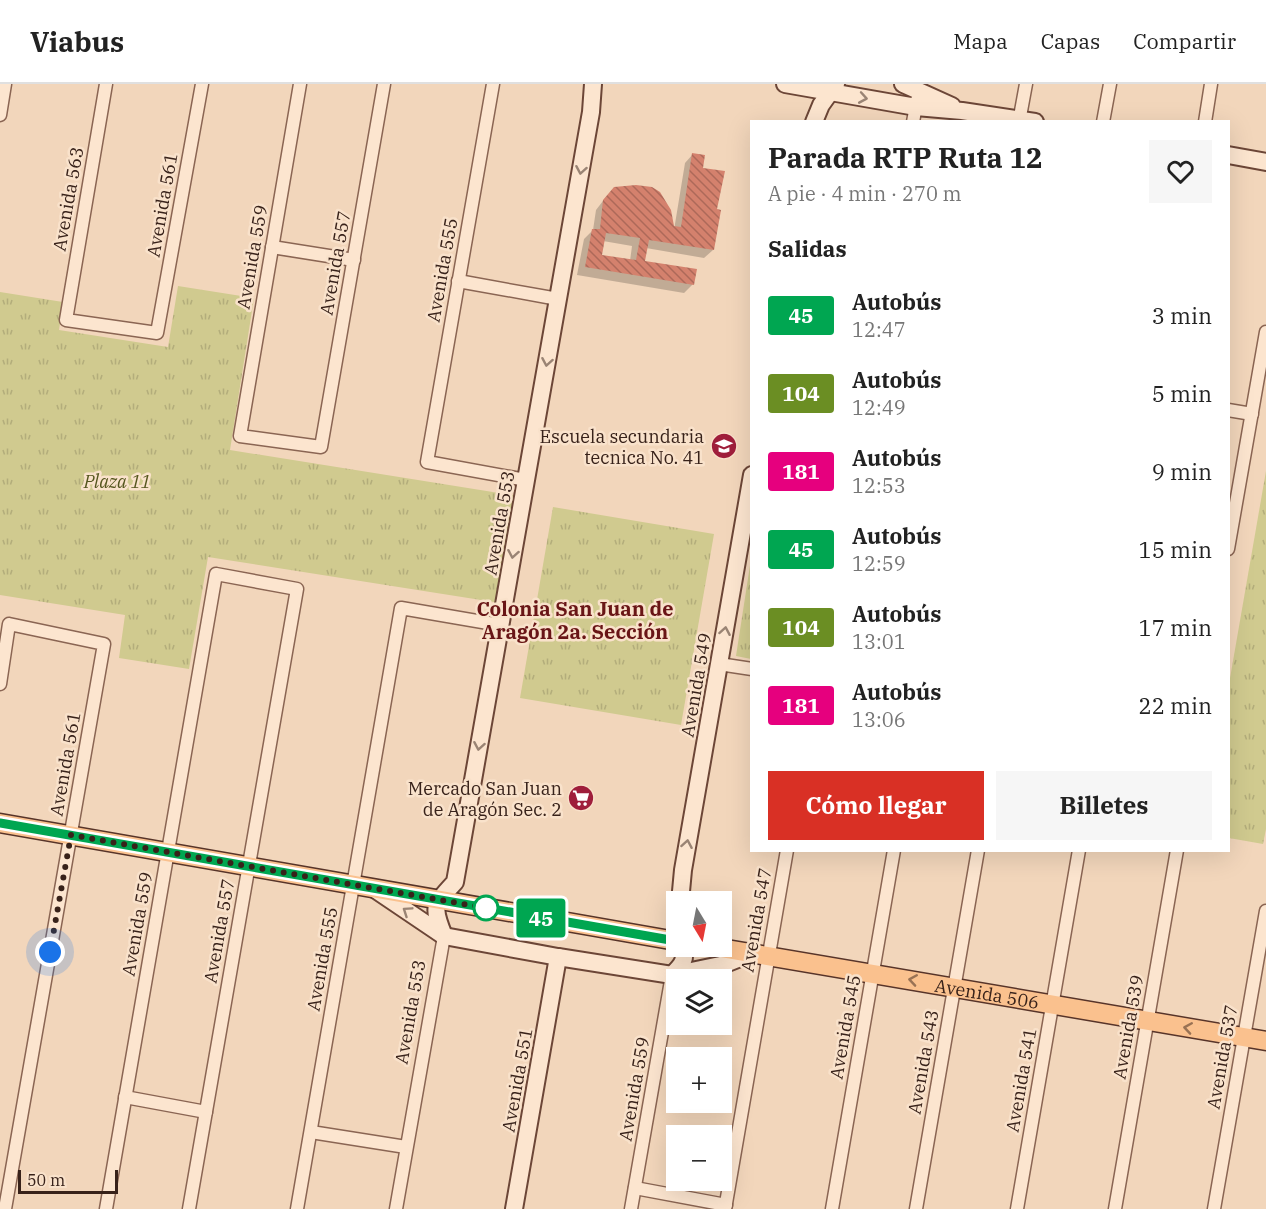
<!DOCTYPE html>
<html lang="es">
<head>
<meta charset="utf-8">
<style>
  :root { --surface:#fff; --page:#f6f6f6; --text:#222; --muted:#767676; --line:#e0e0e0; --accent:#d93025 }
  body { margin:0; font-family:"IBM Plex Serif",serif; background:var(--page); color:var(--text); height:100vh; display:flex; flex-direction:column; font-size:22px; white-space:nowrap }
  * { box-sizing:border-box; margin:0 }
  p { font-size:20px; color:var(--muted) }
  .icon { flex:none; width:33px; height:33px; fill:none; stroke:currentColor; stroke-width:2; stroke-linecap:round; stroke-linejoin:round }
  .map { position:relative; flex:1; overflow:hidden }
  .sheet { position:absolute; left:750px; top:36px; width:480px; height:732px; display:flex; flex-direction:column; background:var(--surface); border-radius:0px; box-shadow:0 6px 24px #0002 }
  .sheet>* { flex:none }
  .badge { padding:0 12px; border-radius:4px; font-size:21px; line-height:39px }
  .needle { width:39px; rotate:170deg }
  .controls { position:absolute; left:666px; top:807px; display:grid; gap:12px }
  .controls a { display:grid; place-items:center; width:66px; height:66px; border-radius:0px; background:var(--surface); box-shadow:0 6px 24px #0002; font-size:30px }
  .scale { position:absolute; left:18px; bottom:15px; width:100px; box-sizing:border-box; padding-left:6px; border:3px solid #38221a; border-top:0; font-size:16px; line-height:21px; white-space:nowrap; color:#38221a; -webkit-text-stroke:4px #f9e2cb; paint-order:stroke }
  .you { position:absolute; width:30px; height:30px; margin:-15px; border:4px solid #fff; border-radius:50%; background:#1a73e8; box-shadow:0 0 0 9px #1a73e833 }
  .map>.badge { position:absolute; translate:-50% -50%; box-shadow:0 0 0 3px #fff }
  h2 { padding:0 18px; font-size:22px; line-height:54px }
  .round { display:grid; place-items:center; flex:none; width:63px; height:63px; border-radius:0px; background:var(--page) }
  .summary { display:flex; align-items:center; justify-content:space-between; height:102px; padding:0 18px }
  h1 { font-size:28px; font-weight:800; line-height:45px }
  .primary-button { display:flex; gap:12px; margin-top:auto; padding:12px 18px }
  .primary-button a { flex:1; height:69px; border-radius:0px; background:var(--accent); color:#fff; font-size:24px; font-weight:800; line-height:69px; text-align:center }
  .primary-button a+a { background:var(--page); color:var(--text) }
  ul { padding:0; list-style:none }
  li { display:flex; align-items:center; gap:18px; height:78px; padding:0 18px }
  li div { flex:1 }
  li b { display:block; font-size:22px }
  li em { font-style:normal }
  li .badge { min-width:66px; font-weight:700; text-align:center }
  header { display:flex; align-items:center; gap:36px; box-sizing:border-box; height:84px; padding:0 30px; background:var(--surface); border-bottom:2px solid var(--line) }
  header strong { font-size:28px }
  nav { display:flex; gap:33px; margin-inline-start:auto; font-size:21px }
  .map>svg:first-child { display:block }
  .park { fill:url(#park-tufts) }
  .shadow { fill:#0003; fill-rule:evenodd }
  .building { fill:url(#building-back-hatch); fill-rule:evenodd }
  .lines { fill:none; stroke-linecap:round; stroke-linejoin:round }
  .street-casing { stroke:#8a6553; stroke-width:15 }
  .secondary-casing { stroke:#6c4637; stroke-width:20 }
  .primary-casing { stroke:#573429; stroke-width:21 }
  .street { stroke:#fce5cf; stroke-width:12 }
  .secondary { stroke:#fce5cf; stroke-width:16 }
  .primary { stroke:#fac18e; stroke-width:18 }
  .oneway { stroke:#9a8474 }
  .oneway2 { stroke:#997254 }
  .line-casing { stroke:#fff; stroke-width:14 }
  .line { stroke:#00a651; stroke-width:9 }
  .walk { stroke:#38221a; stroke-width:6; stroke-dasharray:0 10.8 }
  .stop-dot { fill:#fff; stroke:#00a651; stroke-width:3 }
  .labels { text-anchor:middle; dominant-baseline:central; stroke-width:5; stroke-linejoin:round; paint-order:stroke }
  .street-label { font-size:18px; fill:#38221a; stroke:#f9e2cb }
  .poi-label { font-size:18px; fill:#38221a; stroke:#f9e2cb; text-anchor:end }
  .park-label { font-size:18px; font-style:italic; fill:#55561e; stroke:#f9e2cb }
  .neighbourhood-label { font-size:20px; font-weight:bold; fill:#691516; stroke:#f9e2cb }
</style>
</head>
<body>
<header>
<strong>Viabus</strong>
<nav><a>Mapa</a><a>Capas</a><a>Compartir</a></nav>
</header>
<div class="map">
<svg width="1266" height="1125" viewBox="0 0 1266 1125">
  <defs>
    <pattern id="park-tufts" width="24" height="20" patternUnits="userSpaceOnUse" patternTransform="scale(1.5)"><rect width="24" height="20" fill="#d0ca8f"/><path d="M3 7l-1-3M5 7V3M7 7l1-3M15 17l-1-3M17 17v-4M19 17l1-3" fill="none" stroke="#b3ad7b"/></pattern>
    <pattern id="building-back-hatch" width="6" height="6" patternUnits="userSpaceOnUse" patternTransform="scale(1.5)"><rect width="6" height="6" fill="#d4816d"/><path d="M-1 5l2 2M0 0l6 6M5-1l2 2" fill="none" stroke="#ad6959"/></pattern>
  </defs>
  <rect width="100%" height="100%" fill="#f2d6bb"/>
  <g class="park">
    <polygon points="178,202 254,214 230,366 518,412 500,519 208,473 189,585 119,574 125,531 0,511 0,208 63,218 59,246 168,263"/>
    <polygon points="1266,387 1266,745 1263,760 1229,754 1229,600"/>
    <polygon points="553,423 714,450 681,641 520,614"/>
    <polygon points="751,475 751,575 736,572"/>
  </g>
  <path class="shadow" d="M 693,70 L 701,85 L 715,126 L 713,166 L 704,174 L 646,164 L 644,178 L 693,200 L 684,209 L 577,191 L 584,155 L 593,146 L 596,126 L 606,113 L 674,146 L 685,79 ZM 603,157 L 632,162 L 630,177 L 601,172 Z"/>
  <path class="building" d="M 692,69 L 705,71 L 703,84 L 725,87 L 717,125 L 721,126 L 714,166 L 649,156 L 645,177 L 697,185 L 694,201 L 585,183 L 592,145 L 600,145 L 603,116 L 614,103 L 636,101 L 652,103 L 660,108 L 671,126 L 674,142 L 681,143 ZM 606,149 L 640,154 L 636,176 L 602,171 Z"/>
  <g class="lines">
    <g class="street-casing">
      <g id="street">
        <polyline points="106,0 66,236 157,249 202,0"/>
        <polyline points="300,0 240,352 321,363 384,0"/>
        <polyline points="493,0 427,378 526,396"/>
        <polyline points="0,31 5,0"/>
        <polyline points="913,38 917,16"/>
        <polyline points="1019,38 1026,0"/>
        <polyline points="1103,38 1110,0"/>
        <polyline points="1205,38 1211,0"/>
        <polyline points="272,163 354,176"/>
        <polyline points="458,197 558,215"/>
        <polyline points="1228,326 1252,330"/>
        <polyline points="1228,465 1266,248"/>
        <polyline points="719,580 752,585"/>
        <polyline points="0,600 9,540 104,560 5,1125"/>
        <polyline points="125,1013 206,1028"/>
        <polyline points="311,1048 406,1063"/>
        <polyline points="635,1104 726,1121"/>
        <polyline points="106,1125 216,490 297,505 189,1125"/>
        <polyline points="297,1125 401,524 500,541"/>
        <polyline points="396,1125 444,852"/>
        <polyline points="631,1125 672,891"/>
        <polyline points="725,1125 787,766"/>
        <polyline points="832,1125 894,766"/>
        <polyline points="916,1125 978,766"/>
        <polyline points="1017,1125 1079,766"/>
        <polyline points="1115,1125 1177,766"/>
        <polyline points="1214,1125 1266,827"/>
      </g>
    </g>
    <g class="secondary-casing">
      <g id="secondary">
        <polyline points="785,0 916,23 962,27 1035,38"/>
        <polyline points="903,0 952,22"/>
        <polyline points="814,38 821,21 836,0"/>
        <polyline points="1228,71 1266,78"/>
        <polyline points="373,804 444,852 558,873 672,891 725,880 750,870"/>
        <polyline points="680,818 683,786 752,391"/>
        <path d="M 444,852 C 432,822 433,822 455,798 L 591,28 L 593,0"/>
        <path d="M 672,891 C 681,882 688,875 682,862"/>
        <polyline points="514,1125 558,873"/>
      </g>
    </g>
    <g class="primary-casing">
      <g id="primary">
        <polyline points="0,739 676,857"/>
        <path id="s1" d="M 709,862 L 1266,957"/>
      </g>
    </g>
    <use href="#street" class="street"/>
    <use href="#secondary" class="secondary"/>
    <use href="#primary" class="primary"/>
  </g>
  <defs><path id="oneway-chevron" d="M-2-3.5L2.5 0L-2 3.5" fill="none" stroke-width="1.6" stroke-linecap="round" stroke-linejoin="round" transform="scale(1.5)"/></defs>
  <g class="oneway">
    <use href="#oneway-chevron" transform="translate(863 14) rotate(10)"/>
    <use href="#oneway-chevron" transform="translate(581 86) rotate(100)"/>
    <use href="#oneway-chevron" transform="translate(547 278) rotate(100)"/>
    <use href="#oneway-chevron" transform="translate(513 470) rotate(100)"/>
    <use href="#oneway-chevron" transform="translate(725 547) rotate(-80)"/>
    <use href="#oneway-chevron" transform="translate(479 662) rotate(100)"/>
    <use href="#oneway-chevron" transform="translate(687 760) rotate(-80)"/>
    <use href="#oneway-chevron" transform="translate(407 827) rotate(-146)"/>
  </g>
  <g class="oneway2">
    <use href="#oneway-chevron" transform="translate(913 896) rotate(-171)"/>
    <use href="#oneway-chevron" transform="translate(1188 944) rotate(-171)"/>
  </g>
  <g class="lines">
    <g class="line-casing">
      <polyline id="line" points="0,739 676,857"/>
    </g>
    <use href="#line" class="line"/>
    <polyline class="walk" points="50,868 71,751 486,824"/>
  </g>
  <defs>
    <g id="school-disc" transform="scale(1.35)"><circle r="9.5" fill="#9f1e3b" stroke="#f9e2cb"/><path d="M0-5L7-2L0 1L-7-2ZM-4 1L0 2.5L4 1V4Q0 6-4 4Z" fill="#fff"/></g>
    <g id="supermarket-disc" transform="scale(1.35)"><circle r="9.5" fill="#9f1e3b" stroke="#f9e2cb"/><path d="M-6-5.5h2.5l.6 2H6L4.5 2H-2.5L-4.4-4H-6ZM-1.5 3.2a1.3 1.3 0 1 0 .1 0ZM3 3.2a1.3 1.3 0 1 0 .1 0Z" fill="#fff"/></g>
  </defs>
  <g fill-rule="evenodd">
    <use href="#school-disc" x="724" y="362"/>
    <use href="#supermarket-disc" x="581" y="714"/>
  </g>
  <circle class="stop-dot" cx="486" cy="824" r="12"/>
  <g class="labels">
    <g class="street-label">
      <text transform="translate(68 115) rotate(-80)">Avenida 563</text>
      <text transform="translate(162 121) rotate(-80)">Avenida 561</text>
      <text transform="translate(252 173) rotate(-80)">Avenida 559</text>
      <text transform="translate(335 179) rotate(-80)">Avenida 557</text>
      <text transform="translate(442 186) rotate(-80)">Avenida 555</text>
      <text transform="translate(499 439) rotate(-80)">Avenida 553</text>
      <text transform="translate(696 601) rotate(-80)">Avenida 549</text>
      <text transform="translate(65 680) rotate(-80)">Avenida 561</text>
      <text transform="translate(756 836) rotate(-80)">Avenida 547</text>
      <text transform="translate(137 840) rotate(-80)">Avenida 559</text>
      <text transform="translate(219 847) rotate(-80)">Avenida 557</text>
      <text transform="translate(322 875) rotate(-80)">Avenida 555</text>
      <text stroke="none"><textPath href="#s1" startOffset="282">Avenida 506</textPath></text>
      <text transform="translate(410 928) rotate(-80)">Avenida 553</text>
      <text transform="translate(845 943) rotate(-80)">Avenida 545</text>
      <text transform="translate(1128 943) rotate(-80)">Avenida 539</text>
      <text transform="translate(1222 973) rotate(-80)">Avenida 537</text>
      <text transform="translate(923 978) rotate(-80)">Avenida 543</text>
      <text transform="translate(517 996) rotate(-80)">Avenida 551</text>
      <text transform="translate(1021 996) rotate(-80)">Avenida 541</text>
      <text transform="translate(634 1005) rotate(-80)">Avenida 559</text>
    </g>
    <g class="poi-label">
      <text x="704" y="352">Escuela secundaria<tspan x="704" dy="21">tecnica No. 41</tspan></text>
      <text x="562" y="704">Mercado San Juan<tspan x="562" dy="21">de Aragón Sec. 2</tspan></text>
    </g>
    <g class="park-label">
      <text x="117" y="397">Plaza 11</text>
    </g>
    <g class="neighbourhood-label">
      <text x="575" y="524">Colonia San Juan de<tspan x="575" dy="23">Aragón 2a. Sección</tspan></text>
    </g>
  </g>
</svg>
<div class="controls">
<a><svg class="needle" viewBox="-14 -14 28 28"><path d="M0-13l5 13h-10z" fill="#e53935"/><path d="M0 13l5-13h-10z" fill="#767676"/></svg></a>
<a><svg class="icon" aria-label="layers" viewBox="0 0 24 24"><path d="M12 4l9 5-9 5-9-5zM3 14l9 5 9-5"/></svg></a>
<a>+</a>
<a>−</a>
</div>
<div class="scale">50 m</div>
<div class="you" style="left:50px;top:868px"></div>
<b class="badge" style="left:541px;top:834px;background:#00a651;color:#fff">45</b>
<section class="sheet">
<div class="summary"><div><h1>Parada RTP Ruta 12</h1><p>A pie · 4 min · 270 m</p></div><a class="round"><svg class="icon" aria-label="heart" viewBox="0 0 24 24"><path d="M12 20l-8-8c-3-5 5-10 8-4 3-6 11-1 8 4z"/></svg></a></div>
<h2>Salidas</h2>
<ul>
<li><span class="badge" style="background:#00a651;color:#fff">45</span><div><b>Autobús</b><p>12:47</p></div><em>3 min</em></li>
<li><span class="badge" style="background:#6b8e23;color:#fff">104</span><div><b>Autobús</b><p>12:49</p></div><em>5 min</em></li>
<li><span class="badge" style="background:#e6007e;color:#fff">181</span><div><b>Autobús</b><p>12:53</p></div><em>9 min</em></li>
<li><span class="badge" style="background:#00a651;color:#fff">45</span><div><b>Autobús</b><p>12:59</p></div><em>15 min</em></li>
<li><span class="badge" style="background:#6b8e23;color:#fff">104</span><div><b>Autobús</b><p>13:01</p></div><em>17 min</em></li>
<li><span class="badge" style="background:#e6007e;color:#fff">181</span><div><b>Autobús</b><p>13:06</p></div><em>22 min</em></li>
</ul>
<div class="primary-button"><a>Cómo llegar</a><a>Billetes</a></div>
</section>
</div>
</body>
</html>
